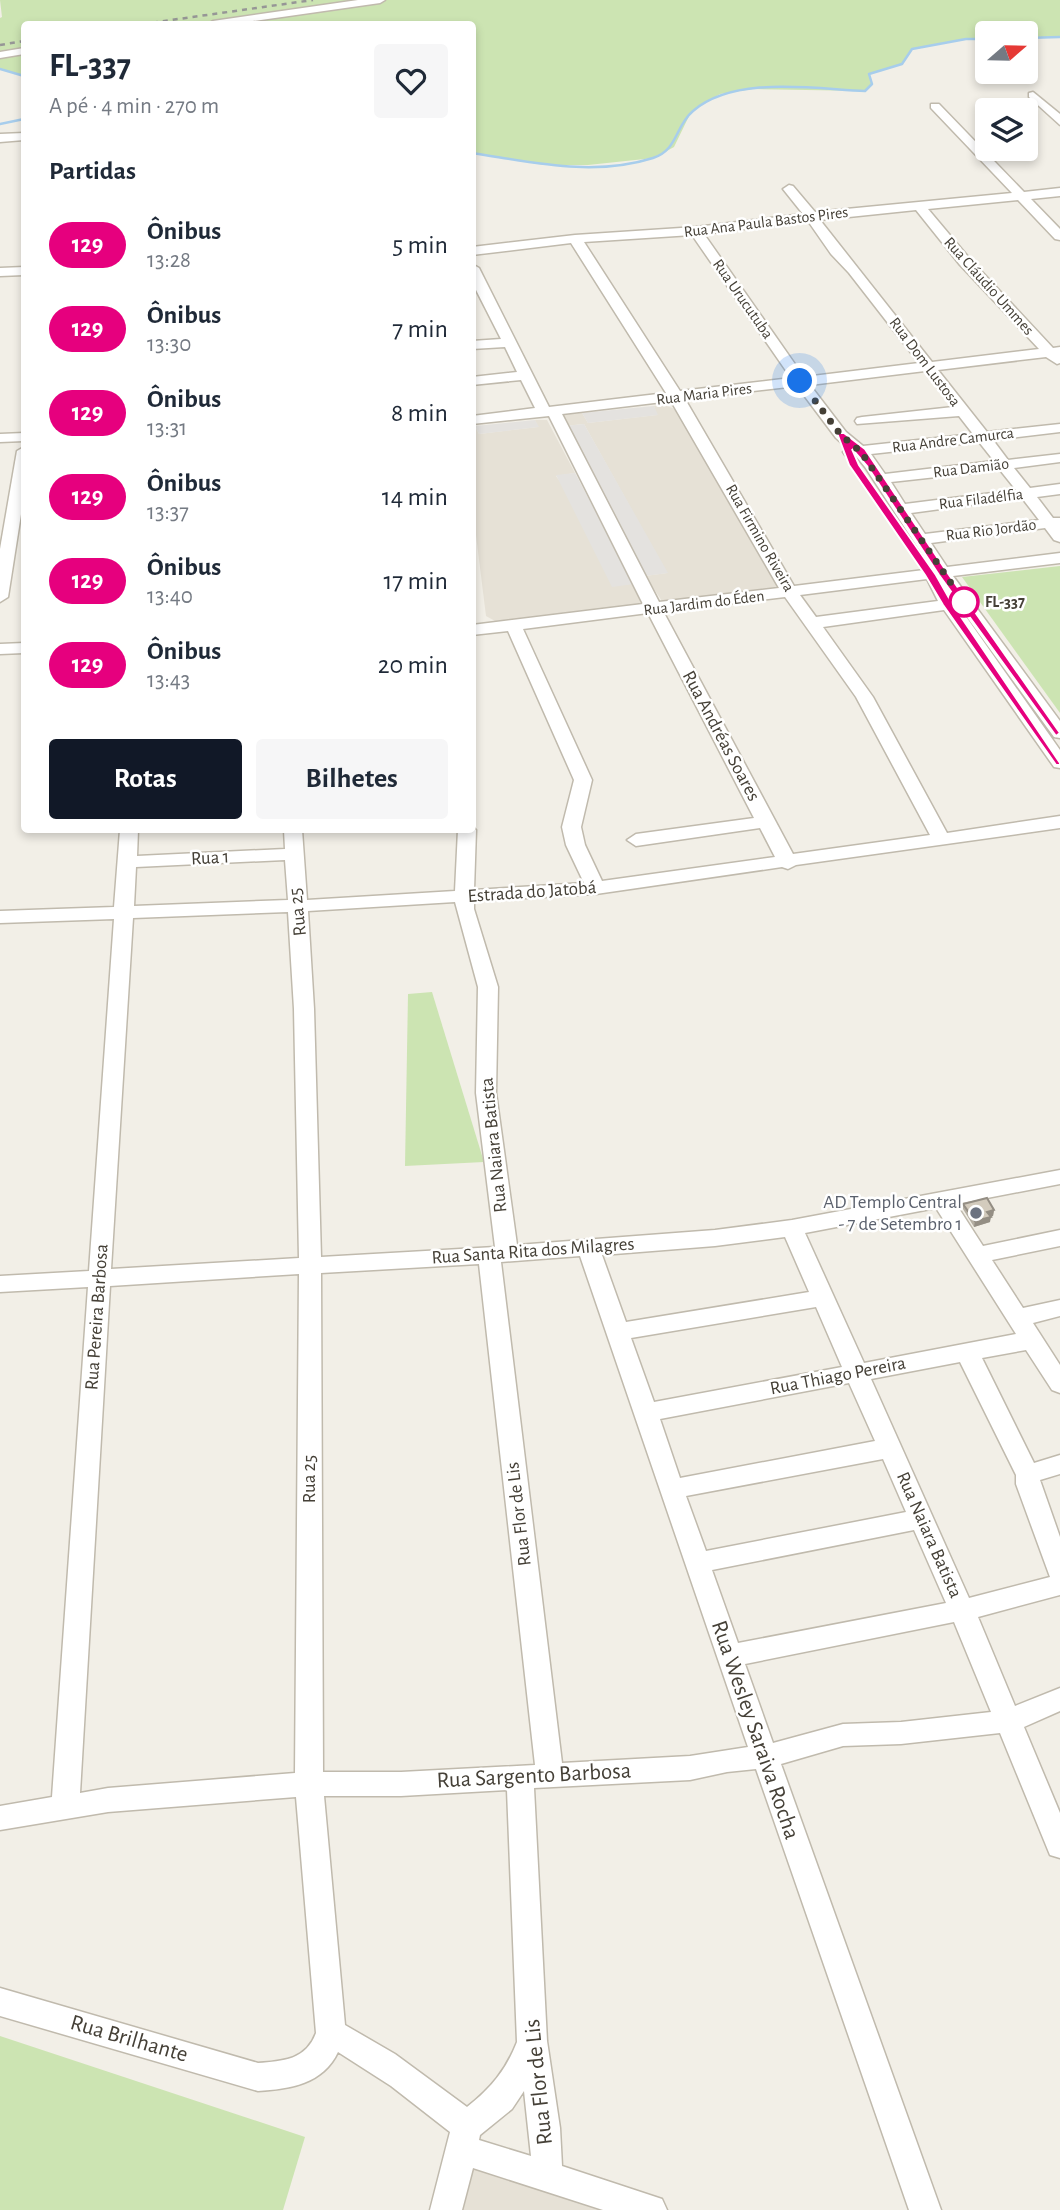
<!DOCTYPE html>
<html lang="pt">
<head>
<meta charset="utf-8">
<style>
  :root { --surface:#fff; --page:#f6f6f7; --text:#1f2937; --muted:#747a83; --accent:#111827 }
  body { margin:0; font-family:"Alegreya Sans",sans-serif; background:var(--page); color:var(--text); height:100vh; display:flex; flex-direction:column; font-size:26px; white-space:nowrap }
  * { box-sizing:border-box; margin:0 }
  p { font-size:23px; color:var(--muted) }
  .icon { flex:none; width:38px; height:38px; fill:none; stroke:currentColor; stroke-width:2; stroke-linecap:round; stroke-linejoin:round }
  .map { position:relative; flex:1; overflow:hidden }
  .sheet { position:absolute; left:21px; top:21px; width:455px; height:812px; display:flex; flex-direction:column; background:var(--surface); border-radius:7px; box-shadow:0 4px 10px #0003 }
  .sheet>* { flex:none }
  .badge { padding:0 14px; border-radius:23px; font-size:24px; line-height:46px }
  .needle { width:46px; rotate:70deg }
  .buttons { position:absolute; left:975px; top:21px; display:grid; gap:14px }
  .buttons a { display:grid; place-items:center; width:63px; height:63px; border-radius:7px; background:var(--surface); box-shadow:0 4px 10px #0003; font-size:35px }
  .you { position:absolute; width:35px; height:35px; margin:-18px; border:5px solid #fff; border-radius:50%; background:#1a73e8; box-shadow:0 0 0 10px #1a73e833 }
  .map>.badge { position:absolute; translate:-50% -50%; box-shadow:0 0 0 4px #fff }
  h2 { padding:0 28px; font-size:26px; line-height:63px }
  .round { display:grid; place-items:center; flex:none; width:74px; height:74px; border-radius:7px; background:var(--page) }
  .head { display:flex; align-items:center; justify-content:space-between; height:119px; padding:0 28px }
  h1 { font-size:33px; font-weight:600; line-height:52px }
  .button { display:flex; gap:14px; margin-top:auto; padding:14px 28px }
  .button a { flex:1; height:80px; border-radius:7px; background:var(--accent); color:#fff; font-size:28px; font-weight:600; line-height:80px; text-align:center }
  .button a+a { background:var(--page); color:var(--text) }
  ul { padding:0; list-style:none }
  li { display:flex; align-items:center; gap:21px; height:84px; padding:0 28px }
  li div { flex:1 }
  li b { display:block; font-size:26px }
  li em { font-style:normal }
  li .badge { min-width:77px; font-weight:700; text-align:center }
  .map>svg:first-child { display:block }
  .residential { fill:#e6e1d6 }
  .green { fill:#cce4b2 }
  .parking { fill:#e4e2df }
  .lines { fill:none; stroke-linecap:round; stroke-linejoin:round }
  .stream { stroke:#a7cdec; stroke-width:2.5 }
  .minor-casing { stroke:#c0baad; stroke-width:3 }
  .minor { fill:#fff; fill-rule:evenodd }
  .rail { stroke:#969696; stroke-width:2.5; stroke-dasharray:5 5; stroke-linecap:butt }
  .wall { fill:#b5afa3 }
  .shaded-wall { fill:#948e84 }
  .building { fill:#d3cbbd; stroke:#948e84; stroke-width:2 }
  .line { fill:#e6007e; stroke:#fff; stroke-width:2 }
  .walk { stroke:#454037; stroke-width:7; stroke-dasharray:0 12.6 }
  .stop-dot { fill:#fff; stroke:#e6007e; stroke-width:3.5 }
  .worship-dot { fill:#6b7280; stroke:#fff; stroke-width:2.5 }
  .labels { text-anchor:middle; dominant-baseline:central; stroke-width:5; stroke-linejoin:round; paint-order:stroke }
  .far-street-label { font-size:16px; fill:#454037; stroke:#fff }
  .far-stop-label { font-size:16px; font-weight:bold; fill:#454037; stroke:#fff; text-anchor:start }
  .street-label { font-size:19px; fill:#454037; stroke:#fff }
  .worship-label { font-size:19px; fill:#5b616d; stroke:#fff; text-anchor:end }
  .near-street-label { font-size:23px; fill:#454037; stroke:#fff }
</style>
</head>
<body>
<div class="map">
<svg width="1060" height="2210" viewBox="0 0 1060 2210">
  <rect width="100%" height="100%" fill="#f2efe7"/>
  <g class="residential">
    <polygon points="664,405 675,409 780,585 775,588 662,601 645,576 667,573 584,424 564,426 561,418 563,414 582,413 588,423 657,415 654,406"/>
    <polygon points="535,420 547,420 575,473 556,476 634,584 645,603 495,621 486,616 473,511 472,427 475,426 479,434 538,427"/>
    <polygon points="458,2159 651,2210 446,2210"/>
  </g>
  <g class="green">
    <polygon points="0,0 1060,0 1060,37 1026,38 1026,33 987,33 987,39 966,39 912,49 902,64 869,74 872,84 865,91 753,89 720,94 691,112 674,147 654,158 588,165 544,165 473,153 472,24 24,24 24,76 0,69 0,18 2,17"/>
    <polygon points="1060,566 1060,713 962,577"/>
    <polygon points="432,992 484,1162 405,1166 408,994"/>
    <polygon points="0,2036 305,2137 283,2210 0,2210"/>
  </g>
  <g class="parking">
    <polygon points="654,406 658,415 588,423 582,413"/>
    <polygon points="535,420 539,427 479,434 475,426"/>
    <polygon points="584,424 668,573 645,576 564,426"/>
    <polygon points="575,473 634,584 612,587 556,475"/>
  </g>
  <g class="lines">
    <g class="stream">
      <polyline points="1026,38 1060,37"/>
      <polyline points="0,69 24,76"/>
      <polyline points="0,124 24,119"/>
      <path d="M 472,153 C 532,162 593,177 653,158 C 678,150 675,126 693,111 C 735,75 814,89 865,91 L 872,84 L 869,74 L 902,64 L 912,49 L 966,39 L 987,39"/>
    </g>
    <g class="minor-casing">
      <g id="minor">
        <polygon points="358,0 385,0 380,3 232,24 208,24 213,21"/>
        <polygon points="24,48 24,54 0,58 0,52"/>
        <polygon points="1033,92 1060,114 1060,125 1029,97 1029,93"/>
        <path d="M 931,104 L 939,104 L 1024,192 L 1060,188 L 1060,196 L 1031,199 L 1060,229 L 1060,240 L 1055,239 L 1018,200 L 928,209 L 970,259 L 1053,348 L 1060,347 L 1060,363 L 1057,364 L 1046,357 L 938,370 L 987,432 L 1060,424 L 1060,432 L 993,440 L 1008,460 L 1060,454 L 1060,462 L 1014,468 L 1030,488 L 1060,484 L 1060,494 L 1037,497 L 1053,518 L 1060,518 L 1060,542 L 1054,540 L 1045,528 L 931,543 L 947,567 L 1060,553 L 1060,563 L 953,576 L 1060,721 L 1060,738 L 1054,737 L 948,591 L 1060,750 L 1060,768 L 1054,767 L 944,610 L 823,627 L 873,697 L 947,833 L 1060,816 L 1060,828 L 796,865 L 788,869 L 782,867 L 596,894 L 474,901 L 474,909 L 498,987 L 496,1093 L 517,1245 L 715,1230 L 792,1220 L 1060,1170 L 1060,1184 L 956,1204 L 983,1246 L 1060,1230 L 1060,1246 L 992,1260 L 1023,1308 L 1060,1300 L 1060,1316 L 1033,1323 L 1060,1365 L 1060,1393 L 1052,1390 L 1026,1350 L 982,1358 L 1034,1463 L 1060,1455 L 1060,1474 L 1040,1480 L 1060,1537 L 1060,1595 L 978,1617 L 1015,1706 L 1060,1688 L 1060,1711 L 1024,1727 L 1060,1813 L 1060,1858 L 1050,1855 L 1000,1733 L 901,1744 L 843,1746 L 781,1764 L 941,2210 L 909,2210 L 756,1769 L 727,1772 L 690,1780 L 534,1788 L 547,2041 L 560,2128 L 562,2166 L 662,2199 L 667,2210 L 603,2210 L 473,2168 L 462,2210 L 430,2210 L 450,2132 L 391,2086 L 338,2052 C 323,2084 290,2089 258,2091 L 0,2016 L 0,1988 L 258,2063 C 283,2061 306,2060 316,2033 L 296,1797 L 108,1812 L 0,1830 L 0,1806 L 52,1797 L 88,1287 L 0,1292 L 0,1276 L 89,1271 L 114,919 L 0,923 L 0,911 L 114,907 L 120,830 L 138,830 L 137,856 L 285,849 L 284,830 L 302,830 L 307,900 L 455,891 L 458,830 L 472,830 L 472,826 L 476,830 L 474,890 L 584,883 L 566,845 L 562,827 L 574,780 L 508,631 L 472,635 L 472,625 L 643,604 L 549,416 L 472,424 L 472,416 L 535,408 L 521,380 L 472,385 L 472,377 L 517,372 L 505,347 L 472,349 L 472,341 L 501,339 L 472,282 L 472,264 L 479,268 L 549,407 L 666,393 L 571,243 L 472,255 L 472,247 L 575,235 L 696,227 L 803,214 L 783,189 L 789,185 L 793,186 L 815,212 L 1012,193 L 931,108 ZM 916,210 L 960,265 L 1039,349 L 932,362 L 820,220 ZM 808,221 L 831,254 L 849,273 L 919,363 L 804,377 L 704,234 ZM 692,235 L 791,378 L 680,391 L 584,242 ZM 925,371 L 953,407 L 862,417 L 857,418 L 855,421 L 857,424 L 959,416 L 973,434 L 863,446 L 846,432 L 810,385 ZM 797,386 L 836,438 L 847,448 L 843,452 L 845,455 L 856,456 L 865,467 L 932,569 L 794,586 L 685,399 ZM 671,401 L 779,588 L 659,602 L 562,414 ZM 979,442 L 994,461 L 885,474 L 871,454 ZM 1000,470 L 1016,490 L 905,504 L 891,482 ZM 1022,498 L 1039,520 L 925,534 L 911,513 ZM 927,579 L 938,601 L 816,617 L 800,595 ZM 785,597 L 856,697 L 930,835 L 793,854 L 663,611 ZM 648,613 L 754,818 L 636,834 L 627,840 L 636,846 L 760,828 L 775,857 L 602,881 L 585,845 L 581,827 L 592,780 L 523,629 ZM 285,860 L 288,900 L 134,906 L 136,867 ZM 455,902 L 478,987 L 476,1093 L 495,1247 L 321,1257 L 314,1009 L 308,911 ZM 288,912 L 294,1009 L 299,1258 L 111,1269 L 133,918 ZM 936,1208 L 1016,1334 L 864,1363 L 805,1233 ZM 785,1237 L 809,1292 L 626,1322 L 602,1255 L 715,1246 ZM 580,1256 L 748,1747 L 690,1756 L 562,1763 L 501,1262 ZM 479,1264 L 535,1765 L 401,1772 L 323,1772 L 321,1273 ZM 299,1274 L 295,1773 L 108,1788 L 80,1793 L 110,1286 ZM 816,1307 L 842,1367 L 654,1402 L 631,1338 ZM 960,1362 L 1016,1475 L 1016,1484 L 1050,1577 L 969,1598 L 871,1379 ZM 849,1383 L 875,1441 L 680,1478 L 660,1419 ZM 883,1459 L 906,1512 L 706,1551 L 686,1496 ZM 914,1530 L 946,1603 L 738,1643 L 712,1570 ZM 954,1622 L 991,1712 L 901,1722 L 843,1724 L 773,1743 L 745,1664 ZM 507,1790 L 517,2042 C 506,2070 491,2088 467,2107 L 395,2054 L 345,2025 L 324,1796 L 401,1796 ZM 524,2091 L 531,2156 L 479,2140 L 480,2135 L 512,2109 Z"/>
        <polygon points="24,133 24,140 0,142 0,134"/>
        <polygon points="24,267 24,275 0,276 0,268"/>
        <polygon points="24,433 24,441 0,442 0,434"/>
        <polygon points="24,447 24,495 8,597 0,602 0,549 17,451"/>
        <polygon points="24,643 24,653 0,654 0,644"/>
      </g>
    </g>
    <use href="#minor" class="minor"/>
    <g class="rail">
      <polyline points="143,24 313,0"/>
      <polyline points="0,45 24,41"/>
    </g>
  </g>
  <polygon class="wall" points="963,1204 994,1210 993,1216 990,1217 990,1222 974,1227 963,1209"/>
  <g class="shaded-wall">
    <polygon points="994,1210 993,1216 986,1218 987,1212"/>
    <polygon points="991,1217 990,1222 974,1227 975,1221"/>
  </g>
  <polygon class="building" points="987,1198 994,1210 987,1212 991,1217 975,1221 963,1204"/>
  <polygon class="line" points="837,433 844,433 865,449 947,572 1060,733 1056,736 939,575 867,466 852,449 859,465 936,575 953,605 1060,763 1060,765 1056,765 943,605 925,575 849,465"/>
  <g class="lines">
    <polyline class="walk" points="800,381 841,435 861,452 964,602"/>
  </g>
  <circle class="stop-dot" cx="964" cy="602" r="14"/>
  <circle class="worship-dot" cx="976" cy="1213" r="7"/>
  <g class="labels">
    <g class="far-street-label">
      <text transform="translate(766 222) rotate(-7)">Rua Ana Paula Bastos Pires</text>
      <text transform="translate(989 286) rotate(48)">Rua Cláudio Ummes</text>
      <text transform="translate(743 299) rotate(55)">Rua Urucutuba</text>
      <text transform="translate(925 362) rotate(53)">Rua Dom Lustosa</text>
      <text transform="translate(704 394) rotate(-7)">Rua Maria Pires</text>
      <text transform="translate(953 440) rotate(-7)">Rua Andre Camurca</text>
      <text transform="translate(971 468) rotate(-7)">Rua Damião</text>
      <text transform="translate(981 499) rotate(-7)">Rua Filadélfia</text>
      <text transform="translate(991 530) rotate(-7)">Rua Rio Jordão</text>
      <text transform="translate(760 538) rotate(60)">Rua Firmino Riveira</text>
      <text transform="translate(704 603) rotate(-7)">Rua Jardim do Éden</text>
    </g>
    <g class="far-stop-label">
      <text x="985" y="602">FL-337</text>
    </g>
    <g class="street-label">
      <text transform="translate(721 736) rotate(62)">Rua Andréas Soares</text>
      <text transform="translate(210 858) rotate(-3)">Rua 1</text>
      <text transform="translate(532 892) rotate(-4)">Estrada do Jatobá</text>
      <text transform="translate(298 912) rotate(-96)">Rua 25</text>
      <text transform="translate(494 1145) rotate(-96)">Rua Naiara Batista</text>
      <text transform="translate(533 1251) rotate(-4)">Rua Santa Rita dos Milagres</text>
      <text transform="translate(97 1317) rotate(-86)">Rua Pereira Barbosa</text>
      <text transform="translate(838 1376) rotate(-11)">Rua Thiago Pereira</text>
      <text transform="translate(309 1479) rotate(-90)">Rua 25</text>
      <text transform="translate(519 1514) rotate(-97)">Rua Flor de Lis</text>
      <text transform="translate(929 1535) rotate(66)">Rua Naiara Batista</text>
    </g>
    <g class="worship-label">
      <text x="962" y="1202">AD Templo Central<tspan x="962" dy="22">- 7 de Setembro 1</tspan></text>
    </g>
    <g class="near-street-label">
      <text transform="translate(755 1730) rotate(71)">Rua Wesley Saraiva Rocha</text>
      <text transform="translate(534 1776) rotate(-3)">Rua Sargento Barbosa</text>
      <text transform="translate(129 2039) rotate(16)">Rua Brilhante</text>
      <text transform="translate(539 2082) rotate(-96)">Rua Flor de Lis</text>
    </g>
  </g>
</svg>
<div class="buttons">
<a><svg class="needle" viewBox="-14 -14 28 28"><path d="M0-13l5 13h-10z" fill="#e53935"/><path d="M0 13l5-13h-10z" fill="#747a83"/></svg></a>
<a><svg class="icon" aria-label="layers" viewBox="0 0 24 24"><path d="M12 4l9 5-9 5-9-5zM3 14l9 5 9-5"/></svg></a>
</div>
<div class="you" style="left:800px;top:381px"></div>
<section class="sheet">
<div class="head"><div><h1>FL-337</h1><p>A pé · 4 min · 270 m</p></div><a class="round"><svg class="icon" aria-label="heart" viewBox="0 0 24 24"><path d="M12 20l-8-8c-3-5 5-10 8-4 3-6 11-1 8 4z"/></svg></a></div>
<h2>Partidas</h2>
<ul>
<li><span class="badge" style="background:#e6007e;color:#fff">129</span><div><b>Ônibus</b><p>13:28</p></div><em>5 min</em></li>
<li><span class="badge" style="background:#e6007e;color:#fff">129</span><div><b>Ônibus</b><p>13:30</p></div><em>7 min</em></li>
<li><span class="badge" style="background:#e6007e;color:#fff">129</span><div><b>Ônibus</b><p>13:31</p></div><em>8 min</em></li>
<li><span class="badge" style="background:#e6007e;color:#fff">129</span><div><b>Ônibus</b><p>13:37</p></div><em>14 min</em></li>
<li><span class="badge" style="background:#e6007e;color:#fff">129</span><div><b>Ônibus</b><p>13:40</p></div><em>17 min</em></li>
<li><span class="badge" style="background:#e6007e;color:#fff">129</span><div><b>Ônibus</b><p>13:43</p></div><em>20 min</em></li>
</ul>
<div class="button"><a>Rotas</a><a>Bilhetes</a></div>
</section>
</div>
</body>
</html>
